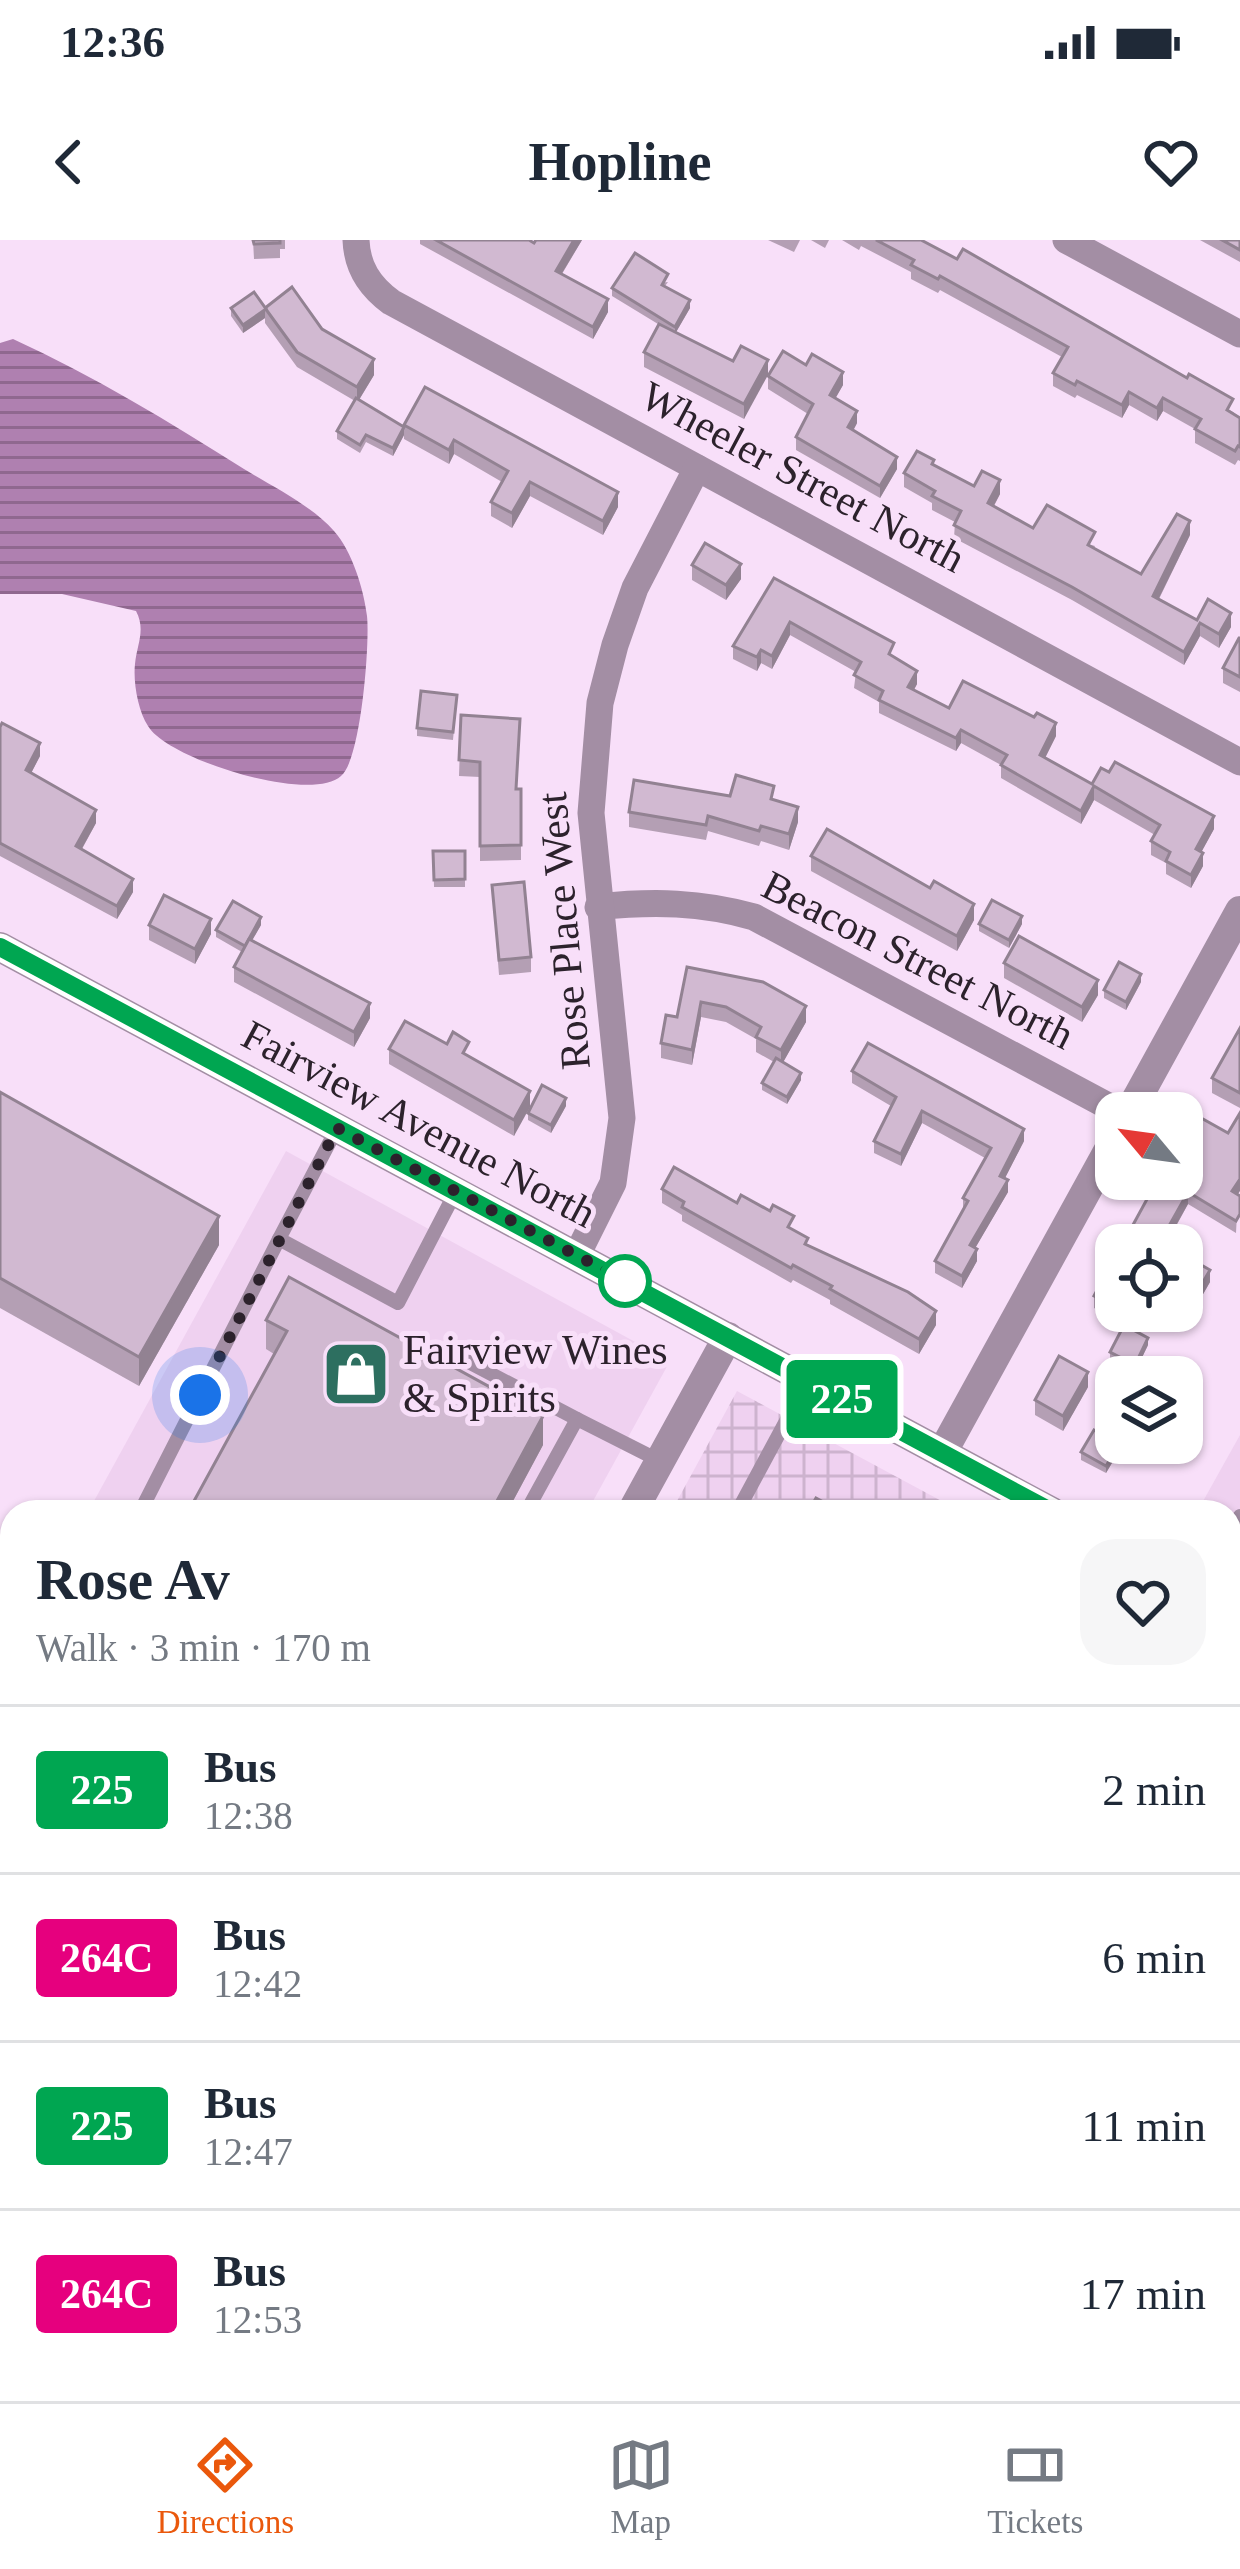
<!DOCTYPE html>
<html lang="en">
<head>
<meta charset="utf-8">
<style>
  :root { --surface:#fff; --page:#f6f6f7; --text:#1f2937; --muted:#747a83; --line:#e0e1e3; --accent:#ea580c }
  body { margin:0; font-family:Georgia,serif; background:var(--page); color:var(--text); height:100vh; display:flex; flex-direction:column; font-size:45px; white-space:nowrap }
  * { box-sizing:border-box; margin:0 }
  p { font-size:39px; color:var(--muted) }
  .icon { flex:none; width:66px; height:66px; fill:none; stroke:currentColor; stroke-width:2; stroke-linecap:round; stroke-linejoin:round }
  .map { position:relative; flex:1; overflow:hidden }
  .details { position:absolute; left:0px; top:1260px; width:1242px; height:903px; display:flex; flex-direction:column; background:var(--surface); border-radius:36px 36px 0 0; box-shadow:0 3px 9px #0004 }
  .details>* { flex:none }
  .badge { padding:0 24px; border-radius:9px; font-size:42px; line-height:78px }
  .needle { width:78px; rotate:299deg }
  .controls { position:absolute; left:1095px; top:852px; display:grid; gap:24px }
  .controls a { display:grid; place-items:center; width:108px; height:108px; border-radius:24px; background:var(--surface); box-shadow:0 3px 9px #0004; font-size:60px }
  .you { position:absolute; width:60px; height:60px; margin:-30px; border:9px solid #fff; border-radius:50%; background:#1a73e8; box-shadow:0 0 0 18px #1a73e833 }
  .map>.badge { position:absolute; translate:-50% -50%; box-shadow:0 0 0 6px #fff }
  .round { display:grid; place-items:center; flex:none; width:126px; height:126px; border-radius:36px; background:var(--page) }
  .head { display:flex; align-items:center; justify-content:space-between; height:204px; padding:0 36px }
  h1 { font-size:57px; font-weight:600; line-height:90px }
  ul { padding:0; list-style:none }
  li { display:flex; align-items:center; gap:36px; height:168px; padding:0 36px; border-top:3px solid var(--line) }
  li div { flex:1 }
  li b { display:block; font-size:45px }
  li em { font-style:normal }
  li .badge { min-width:132px; font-weight:700; text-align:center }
  .status { display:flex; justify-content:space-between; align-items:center; height:84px; padding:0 60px; background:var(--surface); direction:ltr }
  .status svg { height:33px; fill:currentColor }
  header { display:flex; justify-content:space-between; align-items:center; height:156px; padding:0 36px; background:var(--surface); font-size:54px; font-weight:600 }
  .tab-bar { display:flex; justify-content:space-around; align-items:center; height:168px; border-top:3px solid var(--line); background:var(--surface); font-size:33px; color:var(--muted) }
  .tab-bar a { display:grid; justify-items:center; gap:6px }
  .tab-bar .current { color:var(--accent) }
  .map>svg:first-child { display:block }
  .built { fill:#efd1f0 }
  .industrial { fill:url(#industrial-grid) }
  .water { fill:url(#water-rules) }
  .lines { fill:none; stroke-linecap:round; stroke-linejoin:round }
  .service { stroke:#a38ea4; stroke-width:14 }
  .minor { stroke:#a38ea4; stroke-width:27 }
  .tertiary { stroke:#a38ea4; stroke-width:30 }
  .wall { fill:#b49fb4 }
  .shaded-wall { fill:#928292 }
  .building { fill:#d1b9d1; stroke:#928292; stroke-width:3 }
  .line-casing { stroke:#fff; stroke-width:27 }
  .line { stroke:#00a651; stroke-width:18 }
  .walk { stroke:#2c222c; stroke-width:12; stroke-dasharray:0 21.6 }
  .stop-dot { fill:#fff; stroke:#00a651; stroke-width:6 }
  .labels { text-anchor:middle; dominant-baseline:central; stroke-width:10; stroke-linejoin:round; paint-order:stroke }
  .street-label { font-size:42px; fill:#2c222c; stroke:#f8dff9 }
  .poi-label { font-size:42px; fill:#2c222c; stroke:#f8dff9; text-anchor:start }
</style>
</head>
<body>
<div class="status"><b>12:36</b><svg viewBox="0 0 49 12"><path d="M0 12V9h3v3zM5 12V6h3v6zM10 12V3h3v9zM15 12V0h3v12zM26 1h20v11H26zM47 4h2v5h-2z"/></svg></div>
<header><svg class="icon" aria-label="back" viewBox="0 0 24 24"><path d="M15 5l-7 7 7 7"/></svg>Hopline<svg class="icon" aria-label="heart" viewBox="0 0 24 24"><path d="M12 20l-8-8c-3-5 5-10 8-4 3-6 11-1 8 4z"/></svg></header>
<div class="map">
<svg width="1240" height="2161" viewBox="0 0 1240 2161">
  <defs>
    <pattern id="industrial-grid" width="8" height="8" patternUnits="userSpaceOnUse" patternTransform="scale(3)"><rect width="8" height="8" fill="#efd1f0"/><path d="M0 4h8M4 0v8" fill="none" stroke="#cdb3ce"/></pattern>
    <pattern id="water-rules" width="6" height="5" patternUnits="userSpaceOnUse" patternTransform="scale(3)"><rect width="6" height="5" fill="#af80b0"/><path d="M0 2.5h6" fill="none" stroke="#8f688f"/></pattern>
  </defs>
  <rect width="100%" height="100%" fill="#f8dff9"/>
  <g class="built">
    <polygon points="286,911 670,1121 587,1272 88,1272"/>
    <polygon points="1240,1195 1240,1299 1230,1294 1230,1272 1197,1272"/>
    <polygon points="12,1410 12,1622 0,1615 0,1432"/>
    <polygon points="1240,1798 1240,1911 1230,1906 1230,1817"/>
  </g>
  <g class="industrial">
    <polygon points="737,1151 962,1272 671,1272"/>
    <polygon points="1240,1925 1240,2161 1108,2161 1114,2151 1230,2151 1230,1943"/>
  </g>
  <path class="water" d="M 13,99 C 94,136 168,181 244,229 C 273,247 311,265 334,291 C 352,311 364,350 367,376 C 370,403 361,520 341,536 C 310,564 167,519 148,486 C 138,471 133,442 135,424 C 137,404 146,390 136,371 L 62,354 L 0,354 L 0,103 Z"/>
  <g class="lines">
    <g class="service">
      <polyline points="336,890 279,999 398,1063 456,951"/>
      <polyline points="459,1117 577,1179"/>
      <polyline points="140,1272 279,999"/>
      <polyline points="526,1272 577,1179 660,1221"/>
      <polyline points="737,1272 808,1140"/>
      <polyline points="1230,1294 1240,1276"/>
      <polyline points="1230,1485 1240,1490"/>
      <polyline points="0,1546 12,1523"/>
      <polyline points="1230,1625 1240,1630"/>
      <polyline points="1230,1668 1237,1672 1240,1667"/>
      <polyline points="0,1683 12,1689"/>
      <polyline points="0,1946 12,1953"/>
      <polyline points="0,2061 12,2068"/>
      <polyline points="187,2151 212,2157"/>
      <polyline points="309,2151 321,2161"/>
      <polyline points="448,2151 468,2161"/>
    </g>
    <g class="minor">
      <path d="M 356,0 C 357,27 369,46 391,62 L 1240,522"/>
      <polyline points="1066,0 1240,94"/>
      <path d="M 598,667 C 653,661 701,662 754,677 L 1121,873"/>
      <polyline points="577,1015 613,943 622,878 591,573 600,463 615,405 635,348 697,228"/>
    </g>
    <g class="tertiary">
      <polyline points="0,707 1052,1272"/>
      <polyline points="1129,873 1240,671"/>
      <polyline points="942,1213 1116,897"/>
      <polyline points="632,1272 728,1097"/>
      <polyline points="1230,1368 1240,1373"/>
      <polyline points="210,2161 213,2151"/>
    </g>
  </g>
  <g class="wall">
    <polygon points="253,0 285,0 285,9 280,9 280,18 254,19"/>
    <polygon points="420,0 529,0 534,3 582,0 562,34 608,72 593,99 420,4"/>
    <polygon points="768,0 800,0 794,12"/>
    <polygon points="811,0 829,0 825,8"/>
    <polygon points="842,0 922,0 1233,172 1240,178 1240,221 1238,220 1235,225 1195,203 1195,189 1163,171 1157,181 1129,165 1122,178 1077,155 1075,158 1053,146 1053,133 1062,117 940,50 938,53 911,39 911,32 861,6 859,10"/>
    <polygon points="1200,0 1240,0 1240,22"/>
    <polygon points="668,42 665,46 690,68 676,92 733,121 768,120 744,179 644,127 644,112 658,84 612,56 612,48"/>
    <polygon points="265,67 322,89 374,135 359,160 404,187 425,147 618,267 603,295 530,256 512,288 491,276 491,262 502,242 454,214 449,224 404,199 404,195 393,216 366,202 360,213 337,199 337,191 355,161 297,127 265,83 265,78 243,93 231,76 231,68"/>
    <polygon points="768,136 843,145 835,158 857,183 853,191 897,229 880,258 796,210 796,197 808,174 768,149"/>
    <polygon points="934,225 974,246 1000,254 994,266 1033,288 1095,306 1094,308 1141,334 1190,295 1159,359 1197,380 1231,387 1219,408 1200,396 1184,425 1072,360 954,298 955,282 932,270 932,263 904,247 904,233"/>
    <polygon points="692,325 741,339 726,360 692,340"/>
    <polygon points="774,338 894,417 917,444 914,450 949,468 1056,496 1045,518 1092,544 1214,589 1201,612 1203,626 1191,648 1166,634 1166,623 1151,615 1151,601 1155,595 1094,560 1081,584 1001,538 1001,525 961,503 956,511 879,473 879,462 854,448 856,432 790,395 772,429 761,423 757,431 733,419 733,406"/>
    <polygon points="1240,398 1240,452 1223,443 1223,428"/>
    <polygon points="457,455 453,500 417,496 417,488"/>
    <polygon points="461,475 517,549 521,549 521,620 480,621 480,537 459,536"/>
    <polygon points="0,487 40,516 31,533 96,583 82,609 133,652 117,679 0,616"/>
    <polygon points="730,556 774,560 798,582 789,610 761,601 759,606 708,591 706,600 629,587 629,572"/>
    <polygon points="433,611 465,611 465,647 434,647"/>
    <polygon points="811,616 930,648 974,680 957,711 811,631"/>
    <polygon points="492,645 531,717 531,732 499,735"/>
    <polygon points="979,684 1022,684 1009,708 979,691"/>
    <polygon points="149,685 211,694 195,724 149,700"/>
    <polygon points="261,685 252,700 370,778 354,807 234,742 234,727 242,712 216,697 216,690"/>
    <polygon points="1004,723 1098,755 1082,782 1004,738"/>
    <polygon points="687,727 806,782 783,822 801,840 787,864 762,850 762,843 774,822 756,812 756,799 726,782 701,777 692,825 661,818 661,803 677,777"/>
    <polygon points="1141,742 1126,770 1104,758 1104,750"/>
    <polygon points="1240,788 1240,868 1212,853 1212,838"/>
    <polygon points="389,809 469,816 530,851 514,896 389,824"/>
    <polygon points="852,831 1024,901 1004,939 1008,952 975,1008 977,1021 962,1048 935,1033 935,1021 963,970 963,958 985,918 922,883 901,926 874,913 874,901 891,866 852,843"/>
    <polygon points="0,852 219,1005 139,1146 0,1068"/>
    <polygon points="566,866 551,893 528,880 528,873"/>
    <polygon points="1158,939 1238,954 1236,993 1188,964 1166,1005"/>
    <polygon points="662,949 737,963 794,991 808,1005 936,1085 919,1114 830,1064 830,1060 793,1040 791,1043 682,981 682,975 662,963"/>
    <polygon points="1182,1014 1210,1042 1195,1068 1182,1061"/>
    <polygon points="1116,1015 1116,1071 1129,1071 1123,1084 1094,1068 1094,1056"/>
    <polygon points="266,1080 543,1205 507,1272 188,1272 274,1114 266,1109"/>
    <polygon points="1148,1105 1135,1132 1110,1119 1110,1112"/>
    <polygon points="1088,1147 1063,1191 1035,1175 1035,1160"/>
    <polygon points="1119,1211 1106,1233 1081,1220 1081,1212"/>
    <polygon points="0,1693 12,1699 12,1877 0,1870"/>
    <polygon points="587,2151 625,2151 619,2161 605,2161"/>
  </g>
  <g class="shaded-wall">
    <polygon points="574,0 582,0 556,43 556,31"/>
    <polygon points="608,59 608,72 593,99 593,87"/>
    <polygon points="690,60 690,68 675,94 675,87"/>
    <polygon points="265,70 265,78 243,93 243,85"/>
    <polygon points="374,119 374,135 357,163 357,147"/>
    <polygon points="768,120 768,135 744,179 744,164"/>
    <polygon points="843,132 843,145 830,168 830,155"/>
    <polygon points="1129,152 1129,165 1122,178 1122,165"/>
    <polygon points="1163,158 1163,171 1157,181 1157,168"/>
    <polygon points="857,171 857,183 848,200 848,187"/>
    <polygon points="404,187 404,195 393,216 393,208"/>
    <polygon points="454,200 454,214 449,224 449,210"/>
    <polygon points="897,217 897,229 880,258 880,246"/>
    <polygon points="1000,240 1000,254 988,276 988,263"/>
    <polygon points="530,242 530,256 512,288 512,273"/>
    <polygon points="618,252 618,267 603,295 603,281"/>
    <polygon points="1190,281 1190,295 1153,370 1153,356"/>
    <polygon points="741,324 741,339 726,360 726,345"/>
    <polygon points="1231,373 1231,387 1219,408 1219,394"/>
    <polygon points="790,382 790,395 772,429 772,416"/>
    <polygon points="1200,383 1200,396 1184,425 1184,412"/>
    <polygon points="761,410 761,423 757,431 757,417"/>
    <polygon points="917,431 917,444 908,460 908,447"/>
    <polygon points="1056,483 1056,496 1040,528 1040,515"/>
    <polygon points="961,490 961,503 956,511 956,498"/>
    <polygon points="40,503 40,516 26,543 26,530"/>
    <polygon points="1094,546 1094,560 1081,584 1081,571"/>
    <polygon points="798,567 798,582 789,610 789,594"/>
    <polygon points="96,570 96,583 76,619 76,606"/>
    <polygon points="1214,576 1214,589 1196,622 1196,609"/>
    <polygon points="1203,613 1203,626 1191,648 1191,635"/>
    <polygon points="133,639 133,652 117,679 117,666"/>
    <polygon points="974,664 974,680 957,711 957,696"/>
    <polygon points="1022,676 1022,684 1009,708 1009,700"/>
    <polygon points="261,677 261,685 245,713 245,706"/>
    <polygon points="211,679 211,694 195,724 195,709"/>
    <polygon points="1141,734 1141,742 1126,770 1126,762"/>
    <polygon points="1098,740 1098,755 1082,782 1082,767"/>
    <polygon points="701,762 701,777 692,825 692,810"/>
    <polygon points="370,763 370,778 354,807 354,792"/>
    <polygon points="806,766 806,782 781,826 781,810"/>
    <polygon points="801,833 801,840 787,864 787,857"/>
    <polygon points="530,851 530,867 514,896 514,880"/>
    <polygon points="566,858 566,866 551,893 551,885"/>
    <polygon points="922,871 922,883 901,926 901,914"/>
    <polygon points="1024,889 1024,901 1000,948 1000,936"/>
    <polygon points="1240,939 1240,951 1232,963 1232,951"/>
    <polygon points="1008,940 1008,952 970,1017 970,1005"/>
    <polygon points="1188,952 1188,964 1165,1005 1160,1002"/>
    <polygon points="219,976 219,1005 139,1146 139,1117"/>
    <polygon points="977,1009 977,1021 962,1048 962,1036"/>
    <polygon points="1210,1030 1210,1042 1195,1068 1195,1056"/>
    <polygon points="936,1071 936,1085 919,1114 919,1099"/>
    <polygon points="1148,1098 1148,1105 1135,1132 1135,1125"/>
    <polygon points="1088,1132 1088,1147 1063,1191 1063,1176"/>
    <polygon points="543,1176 543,1205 507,1272 491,1272"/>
    <polygon points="1119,1204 1119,1211 1106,1233 1106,1226"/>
    <polygon points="616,2151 625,2151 619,2161 616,2161"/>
  </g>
  <g class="building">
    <polygon points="253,0 280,0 280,3 254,4"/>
    <polygon points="436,0 529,0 534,3 536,0 574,0 556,31 608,59 593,87"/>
    <polygon points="876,0 921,0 957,19 963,9 1187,138 1189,134 1233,159 1227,170 1240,178 1240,207 1238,206 1235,211 1195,189 1201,179 1163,158 1157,168 1129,152 1122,165 1077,141 1075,145 1053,133 1068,107 940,36 938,39 911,25 914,20"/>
    <polygon points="1222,0 1240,0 1240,10"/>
    <polygon points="635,13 668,34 662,45 690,60 675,87 612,48"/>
    <polygon points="292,47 322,89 374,119 357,147 297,112 265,68"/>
    <polygon points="254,52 266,69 243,85 231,68"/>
    <polygon points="659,84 733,121 741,106 768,120 744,164 644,112"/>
    <polygon points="783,111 806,125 812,114 843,132 830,155 857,171 848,187 897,217 880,246 796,197 813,164 768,136"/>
    <polygon points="425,147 618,252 603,281 530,242 512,273 491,262 508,231 454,200 449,210 404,185"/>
    <polygon points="356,158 404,187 393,208 366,195 360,205 337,191"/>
    <polygon points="917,211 934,220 932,224 974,246 982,231 1000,240 988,263 1033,288 1047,265 1095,292 1088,305 1141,334 1177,274 1190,281 1153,356 1197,380 1208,359 1231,373 1219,394 1200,383 1184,412 1072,347 954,285 961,271 932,256 935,251 904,233"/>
    <polygon points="705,303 741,324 726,345 692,325"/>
    <polygon points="774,338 894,403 889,414 917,431 908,447 949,468 963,441 1034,477 1037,473 1056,483 1040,515 1092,544 1101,528 1109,532 1115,522 1214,576 1196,609 1203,613 1191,635 1166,621 1170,612 1151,601 1160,585 1094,546 1081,571 1001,525 1007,515 961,490 956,498 879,460 883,451 854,435 861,422 790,382 772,416 761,410 757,417 733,406"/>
    <polygon points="1239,398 1240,398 1240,437 1223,428"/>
    <polygon points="421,451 457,455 453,492 417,488"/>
    <polygon points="461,475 520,479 516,549 521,549 521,605 480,606 480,522 459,520"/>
    <polygon points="2,483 40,503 26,530 96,570 76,606 133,639 117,666 0,603 0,487"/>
    <polygon points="736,535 774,546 771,559 798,567 789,594 761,586 759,591 708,576 706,585 629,572 634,540 730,556"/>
    <polygon points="827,589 930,648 934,641 974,664 957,696 811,616"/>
    <polygon points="433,611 465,611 465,639 434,640"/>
    <polygon points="524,642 531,717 499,720 492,645"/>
    <polygon points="164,655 211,679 195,709 149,685"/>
    <polygon points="992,660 1022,676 1009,700 979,684"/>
    <polygon points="233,661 261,677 245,706 216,690"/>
    <polygon points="1019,696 1098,740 1082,767 1004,723"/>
    <polygon points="249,699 370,763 354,792 234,727"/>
    <polygon points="1119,722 1141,734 1126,762 1104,750"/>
    <polygon points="687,727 763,742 806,766 781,810 756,797 761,787 726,767 701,762 692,810 661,803 666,775 677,777"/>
    <polygon points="405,781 447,804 453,792 469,802 463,813 530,851 514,880 389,809"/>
    <polygon points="1240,788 1240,853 1212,838"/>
    <polygon points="868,803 1024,889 1000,936 1008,940 970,1005 977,1009 962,1036 935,1021 968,961 963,958 991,908 922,871 901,914 874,901 896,857 852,831"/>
    <polygon points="776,818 801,833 787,857 762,843"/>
    <polygon points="542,845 566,858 551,885 528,873"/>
    <polygon points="0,852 219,976 139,1117 0,1038"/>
    <polygon points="1240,873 1240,939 1232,951 1240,956 1240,974 1236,981 1188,952 1160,1002 1165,1005 1122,1005 1158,939 1182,939 1182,895 1194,874 1228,893"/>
    <polygon points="674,927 737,963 741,955 770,971 773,965 794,976 788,987 808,998 805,1004 908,1052 936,1071 919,1099 830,1049 832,1046 793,1025 791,1028 682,967 684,962 662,949"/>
    <polygon points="1182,1014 1210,1030 1195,1056 1182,1049"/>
    <polygon points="1116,1015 1116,1068 1094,1056"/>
    <polygon points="289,1037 543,1176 491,1272 188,1272 287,1091 266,1080"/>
    <polygon points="1124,1085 1148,1098 1135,1125 1110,1112"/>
    <polygon points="1059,1116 1088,1132 1063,1176 1035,1160"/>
    <polygon points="1094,1190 1119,1204 1106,1226 1081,1212"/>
    <polygon points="816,1258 842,1272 808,1272"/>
    <polygon points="0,1693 12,1699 12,1847 0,1841"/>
    <polygon points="1240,2094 1240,2161 1203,2161 1209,2151 1230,2151 1230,2112"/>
    <polygon points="0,2106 12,2113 12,2151 80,2151 98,2161 0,2161"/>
  </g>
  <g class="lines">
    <g class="line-casing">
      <polyline id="line" points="0,707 1052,1272"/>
    </g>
    <use href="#line" class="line"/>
    <polyline class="walk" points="200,1155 337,888 625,1041"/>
  </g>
  <defs>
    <g id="shop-square" transform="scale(3.45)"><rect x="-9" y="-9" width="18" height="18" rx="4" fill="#2d6f60" stroke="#f8dff9"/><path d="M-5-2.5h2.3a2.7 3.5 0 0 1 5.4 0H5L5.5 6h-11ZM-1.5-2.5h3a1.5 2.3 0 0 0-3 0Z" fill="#fff"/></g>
  </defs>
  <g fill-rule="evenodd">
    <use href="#shop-square" x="356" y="1134"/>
  </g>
  <circle class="stop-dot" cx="625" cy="1041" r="24"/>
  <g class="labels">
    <g class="street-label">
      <text transform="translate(803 237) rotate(28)">Wheeler Street North</text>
      <text transform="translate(564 691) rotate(-95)">Rose Place West</text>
      <text transform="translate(918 720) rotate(27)">Beacon Street North</text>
      <text transform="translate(419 884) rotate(28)">Fairview Avenue North</text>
    </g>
    <g class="poi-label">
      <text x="403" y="1110">Fairview Wines<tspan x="403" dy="48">&amp; Spirits</tspan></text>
    </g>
  </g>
</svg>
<div class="controls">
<a><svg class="needle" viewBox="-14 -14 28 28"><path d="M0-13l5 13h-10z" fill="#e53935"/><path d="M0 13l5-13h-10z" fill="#747a83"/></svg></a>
<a><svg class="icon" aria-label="locate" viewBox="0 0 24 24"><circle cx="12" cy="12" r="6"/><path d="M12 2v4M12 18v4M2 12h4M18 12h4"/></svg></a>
<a><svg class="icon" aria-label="layers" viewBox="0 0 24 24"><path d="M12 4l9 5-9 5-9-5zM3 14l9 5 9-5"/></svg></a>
</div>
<div class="you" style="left:200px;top:1155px"></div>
<b class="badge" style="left:842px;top:1159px;background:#00a651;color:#fff">225</b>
<section class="details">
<div class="head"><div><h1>Rose Av</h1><p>Walk · 3 min · 170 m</p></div><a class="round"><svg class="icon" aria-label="heart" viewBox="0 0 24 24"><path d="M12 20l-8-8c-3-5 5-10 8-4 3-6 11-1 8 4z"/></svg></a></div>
<ul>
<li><span class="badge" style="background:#00a651;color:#fff">225</span><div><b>Bus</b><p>12:38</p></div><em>2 min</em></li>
<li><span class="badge" style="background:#e6007e;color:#fff">264C</span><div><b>Bus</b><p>12:42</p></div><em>6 min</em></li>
<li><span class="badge" style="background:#00a651;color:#fff">225</span><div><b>Bus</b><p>12:47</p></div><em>11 min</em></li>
<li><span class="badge" style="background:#e6007e;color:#fff">264C</span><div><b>Bus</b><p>12:53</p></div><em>17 min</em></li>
</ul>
</section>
</div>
<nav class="tab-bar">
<a class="current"><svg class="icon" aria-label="directions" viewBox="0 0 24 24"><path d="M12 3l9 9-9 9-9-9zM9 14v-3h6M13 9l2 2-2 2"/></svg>Directions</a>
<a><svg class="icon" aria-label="map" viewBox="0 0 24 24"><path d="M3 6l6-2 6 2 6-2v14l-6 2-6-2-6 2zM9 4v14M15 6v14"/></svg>Map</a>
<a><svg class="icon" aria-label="tickets" viewBox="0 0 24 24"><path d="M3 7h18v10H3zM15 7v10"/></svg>Tickets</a>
</nav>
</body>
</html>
